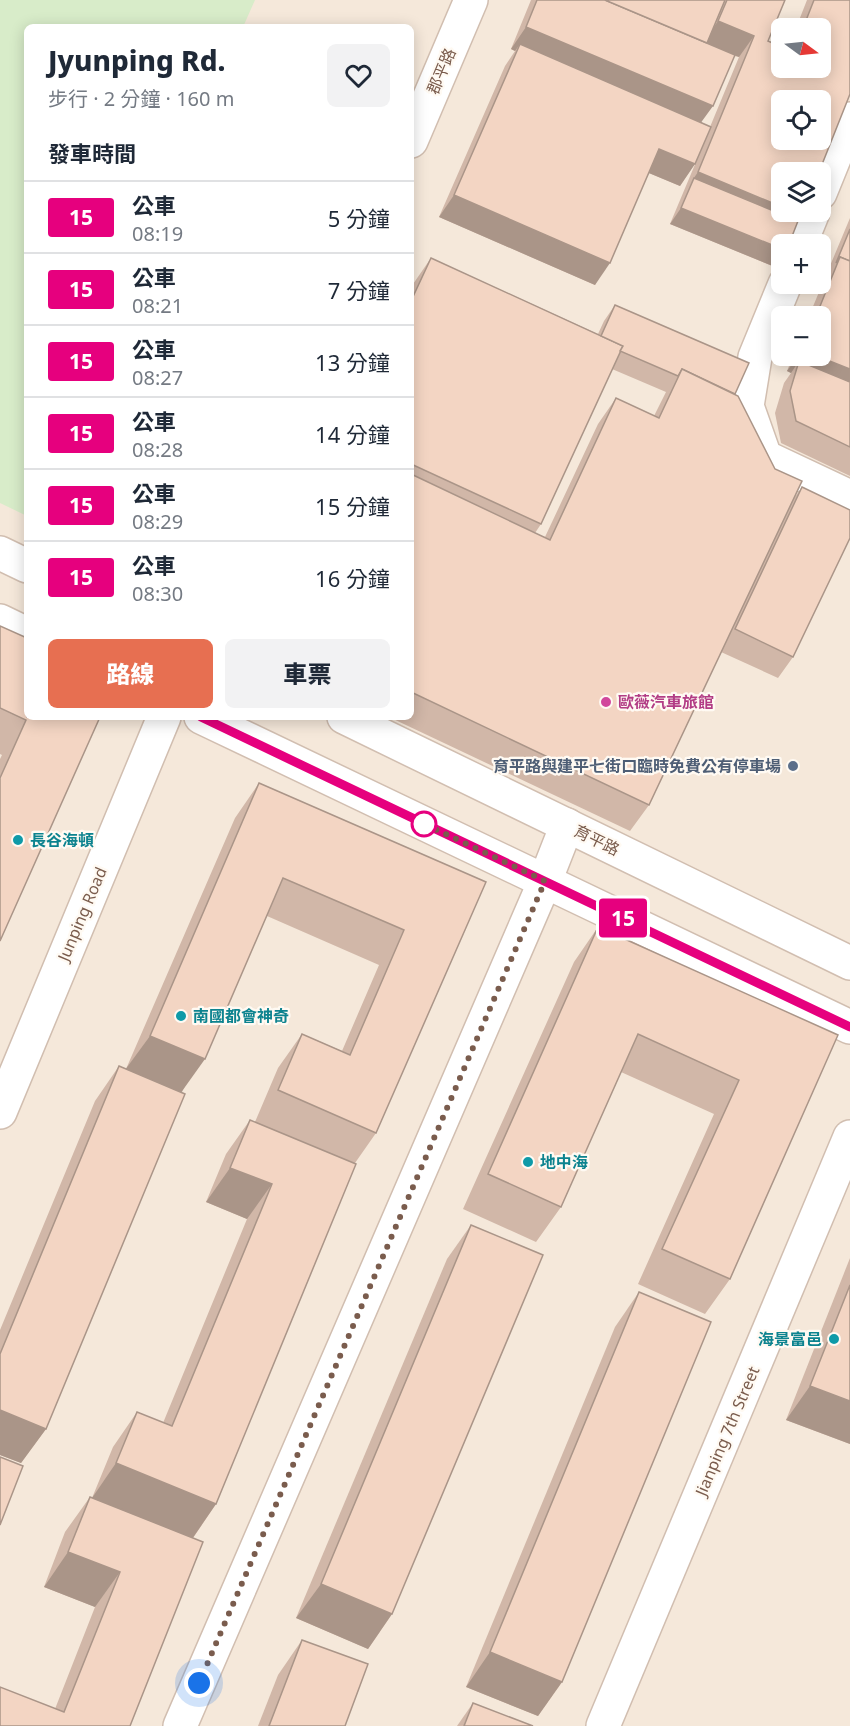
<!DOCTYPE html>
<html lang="zh-TW">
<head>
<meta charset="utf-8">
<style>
  :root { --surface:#fff; --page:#f2f2f3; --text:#1f2937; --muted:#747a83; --line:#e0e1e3; --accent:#e76f51 }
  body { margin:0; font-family:"Noto Sans","Noto Sans TC",sans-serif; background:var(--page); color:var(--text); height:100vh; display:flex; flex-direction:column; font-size:22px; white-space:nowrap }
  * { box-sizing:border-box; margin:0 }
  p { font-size:20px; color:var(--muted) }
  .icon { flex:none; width:33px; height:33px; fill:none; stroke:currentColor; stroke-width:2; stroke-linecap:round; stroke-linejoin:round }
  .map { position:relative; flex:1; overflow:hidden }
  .drawer { position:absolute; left:24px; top:24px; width:390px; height:696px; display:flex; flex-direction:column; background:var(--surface); border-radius:9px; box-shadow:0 3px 15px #0003 }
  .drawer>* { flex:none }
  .badge { padding:0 12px; border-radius:4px; font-size:21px; line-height:39px }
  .needle { width:39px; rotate:105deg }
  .fabs { position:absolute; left:771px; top:18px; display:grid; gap:12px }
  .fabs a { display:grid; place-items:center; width:60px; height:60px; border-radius:9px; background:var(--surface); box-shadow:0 3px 15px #0003; font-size:30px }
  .you { position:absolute; width:30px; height:30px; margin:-15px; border:4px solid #fff; border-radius:50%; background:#1a73e8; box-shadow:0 0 0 9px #1a73e833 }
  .map>.badge { position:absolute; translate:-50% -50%; box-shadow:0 0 0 3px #fff }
  h2 { padding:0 24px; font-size:22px; line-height:54px }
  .round { display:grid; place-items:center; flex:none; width:63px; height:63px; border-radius:9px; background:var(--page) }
  .headline { display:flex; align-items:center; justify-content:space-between; height:102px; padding:0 24px }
  h1 { font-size:28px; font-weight:800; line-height:45px }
  .cta { display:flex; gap:12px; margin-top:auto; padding:12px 24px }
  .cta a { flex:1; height:69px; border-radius:9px; background:var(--accent); color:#fff; font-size:24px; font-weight:800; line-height:69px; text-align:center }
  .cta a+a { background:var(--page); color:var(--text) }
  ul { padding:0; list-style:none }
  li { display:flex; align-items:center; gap:18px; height:72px; padding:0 24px; border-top:2px solid var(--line) }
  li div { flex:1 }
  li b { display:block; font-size:22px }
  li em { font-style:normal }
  li .badge { min-width:66px; font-weight:700; text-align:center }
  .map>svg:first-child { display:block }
  .residential { fill:#f5e8da; fill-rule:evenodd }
  .green { fill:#d8ecc9 }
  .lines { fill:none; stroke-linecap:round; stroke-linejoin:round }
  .minor-casing { stroke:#d1beb0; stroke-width:36 }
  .minor { stroke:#fff; stroke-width:33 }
  .wall { fill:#d1b7a8; fill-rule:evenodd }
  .shaded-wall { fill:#aa9588 }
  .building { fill:#f3d5c3; stroke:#aa9588; stroke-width:1.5; fill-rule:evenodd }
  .line-casing { stroke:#fff; stroke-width:14 }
  .line { stroke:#e6007e; stroke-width:9 }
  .walk { stroke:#7a5c4d; stroke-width:6; stroke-dasharray:0 10.8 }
  .hotel-dot { fill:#d1479c; stroke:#fffaf3; stroke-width:2 }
  .service-dot { fill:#5c6f8a; stroke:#fffaf3; stroke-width:2 }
  .stop-dot { fill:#fff; stroke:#e6007e; stroke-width:3 }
  .culture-dot { fill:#0f9aa8; stroke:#fffaf3; stroke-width:2 }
  .labels { text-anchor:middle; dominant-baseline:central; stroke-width:4.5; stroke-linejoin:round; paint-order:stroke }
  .street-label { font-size:16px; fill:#7a5c4d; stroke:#fffaf3 }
  .hotel-label { font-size:16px; font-weight:bold; fill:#b23c85; stroke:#fffaf3; text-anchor:start }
  .service-label { font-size:16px; font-weight:bold; fill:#4e5e75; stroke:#fffaf3; text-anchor:end }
  .culture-label { font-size:16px; font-weight:bold; fill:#0d838f; stroke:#fffaf3; text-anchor:start }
</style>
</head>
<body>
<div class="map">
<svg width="850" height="1726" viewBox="0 0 850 1726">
  <rect width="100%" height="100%" fill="#fdf6ec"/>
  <path class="residential" d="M 0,0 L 850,0 L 850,1726 L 0,1726 ZM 27,27 L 411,27 L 411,717 L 27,717 ZM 782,28 L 820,28 L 820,68 L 782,68 ZM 782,100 L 820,100 L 820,140 L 782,140 ZM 782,172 L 820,172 L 820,212 L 782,212 ZM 782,244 L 820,244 L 820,284 L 782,284 ZM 782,316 L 820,316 L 820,356 L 782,356 Z"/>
  <polygon class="green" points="0,0 255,0 243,27 27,27 27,516 0,503"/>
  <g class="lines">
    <g class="minor-casing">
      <g id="minor">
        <polyline points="411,141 471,0"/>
        <polyline points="820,193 850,119"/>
        <polyline points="800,244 813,212"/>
        <polyline points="785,284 755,357 747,406 765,457 850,497"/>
        <polyline points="0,553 27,566"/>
        <polyline points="0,621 27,634"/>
        <polyline points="201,717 850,1027"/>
        <polyline points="344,717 850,963"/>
        <polyline points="0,1112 164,717"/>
        <polyline points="180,1726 545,881 567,825"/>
        <polyline points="603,1726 850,1137"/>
      </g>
    </g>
    <use href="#minor" class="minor"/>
  </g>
  <g class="wall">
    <path d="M 531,0 L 785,0 L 768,41 L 782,68 L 820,28 L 796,28 L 807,0 L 850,0 L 802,215 L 798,221 L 775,267 L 670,224 L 696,162 L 680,186 L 649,173 L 595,285 L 439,217 L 505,66 L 515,51 L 511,49 ZM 734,56 L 739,57 L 710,127 L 701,122 Z"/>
    <polygon points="850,218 850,476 781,443 775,413 784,383 791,373 787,371 793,356 820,356 820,316 809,316"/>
    <path d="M 431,258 L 598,334 L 604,321 L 615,305 L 735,394 L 792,501 L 802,487 L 793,657 L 778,678 L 721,652 L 649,805 L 630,831 L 389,717 L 411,717 L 411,287 ZM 612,369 L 666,392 L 654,416 L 616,398 L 598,424 L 545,537 L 535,533 L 541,524 Z"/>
    <polygon points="0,626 27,717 0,941 0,759 2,755 0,754"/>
    <polygon points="259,783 486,882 376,1133 355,1163 216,1504 193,1538 130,1726 0,1726 55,1709 95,1607 44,1587 65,1532 90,1497 92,1498 113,1447 137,1412 163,1423 247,1219 206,1202 226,1154 250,1120 255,1122 278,1068 302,1034 342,1051 379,965 267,916 182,1092 46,1429 21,1463 0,1455 0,1330 95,1101 119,1066 126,1069 235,818"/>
    <polygon points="598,927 838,1035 730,1279 705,1314 638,1284 714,1114 621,1072 561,1207 536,1242 463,1209 574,962"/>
    <polygon points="471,1225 392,1614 368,1649 296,1618 447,1259"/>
    <polygon points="850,1258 850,1444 786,1420"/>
    <polygon points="639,1292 562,1682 538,1716 466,1687 615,1327"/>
    <polygon points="302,1640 345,1726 258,1726 278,1675"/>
    <polygon points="473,1703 533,1726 457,1726"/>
  </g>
  <g class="shaded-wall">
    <polygon points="718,21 754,36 739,57 703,43"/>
    <polygon points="526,27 713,106 697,128 520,44 515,51 511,49"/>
    <polygon points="659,149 695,164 680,186 644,171"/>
    <polygon points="698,172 782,207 782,212 793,212 802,215 787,237 694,178 683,194"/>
    <polygon points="454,195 610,263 595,285 439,217"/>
    <polygon points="681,208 782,249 782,258 775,267 670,224"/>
    <polygon points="798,356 817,356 850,369 850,397 799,361 791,373 787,371"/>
    <polygon points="150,1036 205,1059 180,1094 125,1070"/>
    <polygon points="230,1168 272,1184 247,1219 206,1202"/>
    <polygon points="810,1386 850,1401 850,1444 786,1420"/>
    <polygon points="0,1410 46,1429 21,1463 0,1455"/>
    <polygon points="116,1463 216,1504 192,1539 92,1498"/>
    <polygon points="68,1552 120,1572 95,1607 44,1587"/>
    <polygon points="321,1584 392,1614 368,1649 296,1618"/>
    <polygon points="490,1652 562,1682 538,1716 466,1687"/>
  </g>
  <g class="building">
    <polygon points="537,0 605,0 735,55 713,106 526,27"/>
    <polygon points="605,0 725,0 707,43"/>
    <path d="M 727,0 L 785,0 L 768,41 L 782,47 L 782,68 L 820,68 L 820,28 L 803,28 L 814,0 L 850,0 L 850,94 L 819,172 L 782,172 L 782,207 L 698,172 L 754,36 L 718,21 ZM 782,100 L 820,100 L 820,140 L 782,140 Z"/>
    <polygon points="520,44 711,127 695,164 659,149 610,263 454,195"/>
    <polygon points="694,178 798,221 789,244 782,244 782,249 681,208"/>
    <polygon points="793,212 803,212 802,215"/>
    <polygon points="850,229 850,261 840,257 836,263"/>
    <polygon points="840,257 850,261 850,369 817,356 820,356 820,316 816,316"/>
    <polygon points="431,258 623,346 541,524 411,464 411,301"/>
    <polygon points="615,305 749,363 735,394 682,369 678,376 620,351 623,346 601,336"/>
    <polygon points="799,361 850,382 850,447 796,421 790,391"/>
    <polygon points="682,369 738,396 775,469 802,481 649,805 411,692 411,474 550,540 616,398 659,418"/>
    <polygon points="802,487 850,510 850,538 793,657 735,629"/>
    <polygon points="0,626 27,638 27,717 100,717 0,941 0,778 26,720 0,708"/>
    <polygon points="259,783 486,882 376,1133 278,1090 302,1034 350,1055 404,930 283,878 205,1059 150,1036"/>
    <polygon points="598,927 838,1035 730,1279 662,1249 739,1080 638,1034 561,1207 488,1174"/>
    <polygon points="119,1066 185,1094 46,1429 0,1410 0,1354"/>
    <polygon points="250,1120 356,1164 216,1504 116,1463 137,1412 172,1426 272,1184 230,1168"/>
    <polygon points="471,1225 543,1255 392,1614 321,1584"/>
    <polygon points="850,1285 850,1401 810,1386"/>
    <polygon points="639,1292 711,1322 562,1682 490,1652"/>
    <polygon points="0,1457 23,1466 0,1525"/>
    <polygon points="90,1497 203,1542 130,1726 0,1726 0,1687 64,1712 120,1572 68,1552"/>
    <polygon points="302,1640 368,1664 345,1726 269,1726"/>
    <polygon points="473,1703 533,1726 464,1726"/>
  </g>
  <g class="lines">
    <g class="line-casing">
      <polyline id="line" points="201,717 850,1027"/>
    </g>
    <use href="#line" class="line"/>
    <polyline class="walk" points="199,1683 545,881 416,820 424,824"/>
  </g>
  <circle class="hotel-dot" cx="606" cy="702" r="6"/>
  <circle class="service-dot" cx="793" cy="766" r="6"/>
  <circle class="stop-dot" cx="424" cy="824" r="12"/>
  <g class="culture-dot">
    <circle cx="18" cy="840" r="6"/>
    <circle cx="181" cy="1016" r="6"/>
    <circle cx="528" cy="1162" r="6"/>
    <circle cx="834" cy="1339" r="6"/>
  </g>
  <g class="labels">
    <g class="street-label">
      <text transform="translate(441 71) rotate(-67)">郡平路</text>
      <text transform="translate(597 840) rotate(26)">育平路</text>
      <text transform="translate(82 914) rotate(-67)">Junping Road</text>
      <text transform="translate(727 1431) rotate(-67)">Jianping 7th Street</text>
    </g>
    <g class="hotel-label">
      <text x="618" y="702">歐薇汽車旅館</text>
    </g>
    <g class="service-label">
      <text x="781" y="766">育平路與建平七街口臨時免費公有停車場</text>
    </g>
    <g class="culture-label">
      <text x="30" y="840">長谷海頓</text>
      <text x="193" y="1016">南國都會神奇</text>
      <text x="540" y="1162">地中海</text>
      <text x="822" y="1339" text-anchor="end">海景富邑</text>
    </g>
  </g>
</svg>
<div class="fabs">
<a><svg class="needle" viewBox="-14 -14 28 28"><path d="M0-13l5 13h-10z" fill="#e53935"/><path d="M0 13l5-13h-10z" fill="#747a83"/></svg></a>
<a><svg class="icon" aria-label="locate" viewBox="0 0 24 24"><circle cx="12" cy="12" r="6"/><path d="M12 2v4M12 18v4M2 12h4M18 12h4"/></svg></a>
<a><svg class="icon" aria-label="layers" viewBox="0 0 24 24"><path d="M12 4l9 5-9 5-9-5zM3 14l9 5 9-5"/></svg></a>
<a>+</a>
<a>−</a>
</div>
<div class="you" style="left:199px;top:1683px"></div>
<b class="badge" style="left:623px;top:918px;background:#e6007e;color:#fff">15</b>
<section class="drawer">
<div class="headline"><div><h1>Jyunping Rd.</h1><p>步行 · 2 分鐘 · 160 m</p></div><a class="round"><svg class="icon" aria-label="heart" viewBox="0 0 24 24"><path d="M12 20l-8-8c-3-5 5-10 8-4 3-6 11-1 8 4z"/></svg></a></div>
<h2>發車時間</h2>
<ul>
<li><span class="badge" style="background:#e6007e;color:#fff">15</span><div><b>公車</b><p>08:19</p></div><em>5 分鐘</em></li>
<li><span class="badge" style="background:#e6007e;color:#fff">15</span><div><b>公車</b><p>08:21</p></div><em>7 分鐘</em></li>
<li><span class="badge" style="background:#e6007e;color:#fff">15</span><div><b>公車</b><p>08:27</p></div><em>13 分鐘</em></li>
<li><span class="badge" style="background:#e6007e;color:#fff">15</span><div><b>公車</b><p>08:28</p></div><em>14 分鐘</em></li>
<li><span class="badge" style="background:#e6007e;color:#fff">15</span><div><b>公車</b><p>08:29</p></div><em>15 分鐘</em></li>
<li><span class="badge" style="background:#e6007e;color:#fff">15</span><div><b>公車</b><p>08:30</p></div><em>16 分鐘</em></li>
</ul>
<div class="cta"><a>路線</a><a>車票</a></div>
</section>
</div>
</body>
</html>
